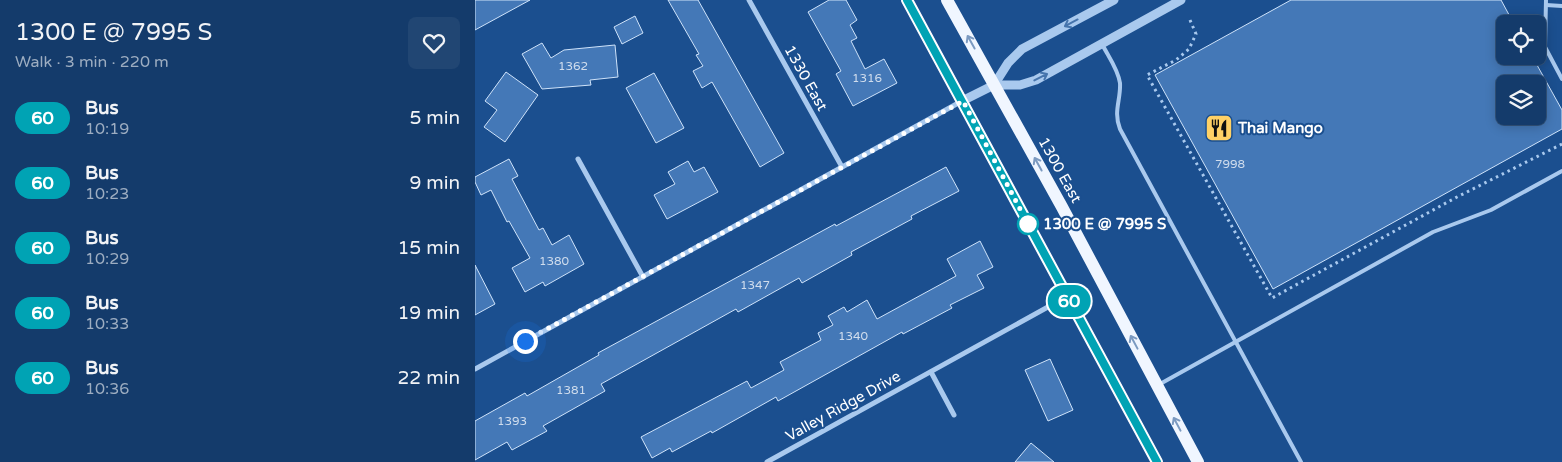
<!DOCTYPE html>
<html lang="en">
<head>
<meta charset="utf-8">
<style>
  :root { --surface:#143b6b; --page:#214673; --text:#f1f3f6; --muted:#9dadc1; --line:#33557e }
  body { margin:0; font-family:"Varela Round",sans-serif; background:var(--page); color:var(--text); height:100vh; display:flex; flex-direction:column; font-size:19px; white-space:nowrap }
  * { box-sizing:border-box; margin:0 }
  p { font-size:16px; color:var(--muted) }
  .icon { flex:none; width:28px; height:28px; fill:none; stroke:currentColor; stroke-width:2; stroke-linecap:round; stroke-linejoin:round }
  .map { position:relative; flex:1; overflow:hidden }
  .side { display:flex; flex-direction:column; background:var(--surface); width:475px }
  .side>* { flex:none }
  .badge { padding:0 10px; border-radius:16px; font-size:18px; line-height:32px }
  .fabs { position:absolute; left:1021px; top:15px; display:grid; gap:10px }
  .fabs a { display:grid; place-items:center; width:50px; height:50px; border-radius:8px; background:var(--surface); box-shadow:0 2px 12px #0003,0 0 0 1px var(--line); font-size:25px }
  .you { position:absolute; width:25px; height:25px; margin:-12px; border:4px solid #fff; border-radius:50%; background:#1a73e8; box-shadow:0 0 0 8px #1a73e833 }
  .map>.badge { position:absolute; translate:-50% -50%; box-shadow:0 0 0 2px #fff }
  .round { display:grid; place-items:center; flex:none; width:52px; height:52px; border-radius:8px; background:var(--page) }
  .overview { display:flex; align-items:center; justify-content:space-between; height:85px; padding:0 15px }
  h1 { font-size:24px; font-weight:600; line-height:38px }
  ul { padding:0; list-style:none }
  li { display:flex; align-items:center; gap:15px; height:65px; padding:0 15px }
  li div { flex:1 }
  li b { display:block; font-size:19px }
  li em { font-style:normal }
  li .badge { min-width:55px; font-weight:700; text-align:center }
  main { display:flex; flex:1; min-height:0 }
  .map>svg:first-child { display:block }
  .building { fill:#4478b7; stroke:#cfe3fa; fill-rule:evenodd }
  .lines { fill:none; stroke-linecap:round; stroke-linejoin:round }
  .path { stroke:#a9c9ee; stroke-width:3; stroke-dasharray:2.5 4; stroke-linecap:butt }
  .service { stroke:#a9c9ee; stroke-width:4 }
  .minor { stroke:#a9c9ee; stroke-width:5 }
  .tertiary { stroke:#a9c9ee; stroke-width:9 }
  .primary { stroke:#f0f6ff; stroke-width:12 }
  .oneway { stroke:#4674ac }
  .oneway2 { stroke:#7b9ac1 }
  .line-casing { stroke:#fff; stroke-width:11 }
  .line { stroke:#00a3b4; stroke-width:8 }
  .walk { stroke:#fff; stroke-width:5; stroke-dasharray:0 9 }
  .stop-dot { fill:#fff; stroke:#00a3b4; stroke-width:2.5 }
  .labels { text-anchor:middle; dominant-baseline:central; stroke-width:4; stroke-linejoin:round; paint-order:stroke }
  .number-label { font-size:12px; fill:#d0dded }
  .street-label { font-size:15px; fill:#fff; stroke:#1b4f8f }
  .poi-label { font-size:15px; font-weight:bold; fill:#fff; stroke:#1b4f8f; text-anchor:start }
  .stop-label { font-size:15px; font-weight:bold; fill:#fff; stroke:#1b4f8f; text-anchor:start }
</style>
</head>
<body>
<main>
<section class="side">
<div class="overview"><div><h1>1300 E @ 7995 S</h1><p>Walk · 3 min · 220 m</p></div><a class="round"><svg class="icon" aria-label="heart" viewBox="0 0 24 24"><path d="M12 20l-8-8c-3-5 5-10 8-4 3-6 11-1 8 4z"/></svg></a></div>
<ul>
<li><span class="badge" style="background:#00a3b4;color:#fff">60</span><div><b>Bus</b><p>10:19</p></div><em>5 min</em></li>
<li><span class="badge" style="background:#00a3b4;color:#fff">60</span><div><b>Bus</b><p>10:23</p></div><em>9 min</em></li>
<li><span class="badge" style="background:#00a3b4;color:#fff">60</span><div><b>Bus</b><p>10:29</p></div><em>15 min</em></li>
<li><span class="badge" style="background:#00a3b4;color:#fff">60</span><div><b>Bus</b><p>10:33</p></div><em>19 min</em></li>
<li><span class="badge" style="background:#00a3b4;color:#fff">60</span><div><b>Bus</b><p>10:36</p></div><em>22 min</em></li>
</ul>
</section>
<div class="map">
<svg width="1087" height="462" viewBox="0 0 1087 462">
  <rect width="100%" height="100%" fill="#1b4f8f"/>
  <g class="building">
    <polygon points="0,0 55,0 0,30"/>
    <polygon points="193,0 223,0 309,153 285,167 237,82 227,88 218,71 228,66 221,55 224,54"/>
    <polygon points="354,0 371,0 382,20 375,25 382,38 376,41 390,69 409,59 422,83 378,106 361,74 366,71 333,12"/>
    <path d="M 816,0 L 1026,0 L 1039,24 L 1030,24 L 1030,56 L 1057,56 L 1087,110 L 1087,129 L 798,289 L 680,75 ZM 1030,84 L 1062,84 L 1062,116 L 1030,116 Z"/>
    <polygon points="160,16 168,33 147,44 139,27"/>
    <polygon points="67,43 76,58 89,50 140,45 143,77 115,80 116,85 67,89 47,54"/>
    <polygon points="31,72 63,95 30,142 9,127 22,110 10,101"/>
    <polygon points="179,73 209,128 181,143 151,88"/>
    <polygon points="34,159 43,176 37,179 64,230 68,228 77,245 94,235 109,264 70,286 68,282 50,292 37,268 55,258 34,221 32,222 16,190 6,195 0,182 0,177"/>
    <polygon points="213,161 219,172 229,167 243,192 192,219 179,195 200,184 193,172"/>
    <polygon points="471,167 484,191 436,216 437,219 376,252 377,255 327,283 324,278 263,312 261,309 126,384 130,391 68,426 72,431 37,450 32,442 0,460 0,421 50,393 52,396 124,355 123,353 360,224 361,226"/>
    <polygon points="505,241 518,267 502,275 509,288 475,305 477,308 428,334 427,332 303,401 301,397 237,433 236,431 197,452 195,448 177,458 166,437 272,381 276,388 309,370 305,362 346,340 343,333 358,325 353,316 369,307 372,312 392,300 402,319 481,276 472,259"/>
    <polygon points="0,265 20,304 0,315"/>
    <polygon points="575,359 598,410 573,421 550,370"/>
    <polygon points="556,443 579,462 540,462"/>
  </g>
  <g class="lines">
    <polyline class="path" points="715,20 721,34 714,49 701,60 672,75 797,298 982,197 1087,144"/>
    <g class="service">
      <polyline points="1071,0 1070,47 1087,79"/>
      <polyline points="1071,5 1087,6"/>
      <path d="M 627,44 C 633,56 643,69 645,83 C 646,100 638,111 645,129 L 826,462"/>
      <polyline points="685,384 958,232 1016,210 1087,171"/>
    </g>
    <g class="minor">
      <polyline points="274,0 367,167"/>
      <polyline points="103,159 168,277"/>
      <polyline points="0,369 487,101"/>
      <polyline points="456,372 479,415"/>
      <polyline points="292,462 591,297"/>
    </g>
    <g class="tertiary">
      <polyline points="519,85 533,63 547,49 639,0"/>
      <polyline points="487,101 519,85 545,85 561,80 706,0"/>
    </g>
    <g class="primary">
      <polyline points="432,0 682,462"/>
      <polyline points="472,0 587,207 723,462"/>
    </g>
  </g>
  <defs><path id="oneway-shaft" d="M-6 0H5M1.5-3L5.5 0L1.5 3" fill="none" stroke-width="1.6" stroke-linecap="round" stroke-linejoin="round" transform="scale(1.25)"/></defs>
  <g class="oneway">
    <use href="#oneway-shaft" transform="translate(596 23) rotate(152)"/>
    <use href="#oneway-shaft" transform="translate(566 77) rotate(-27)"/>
  </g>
  <g class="oneway2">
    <use href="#oneway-shaft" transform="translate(496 42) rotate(-119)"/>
    <use href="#oneway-shaft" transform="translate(563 164) rotate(-119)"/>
    <use href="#oneway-shaft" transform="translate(659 342) rotate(-118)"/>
    <use href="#oneway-shaft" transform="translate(702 424) rotate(-118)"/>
  </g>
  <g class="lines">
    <g class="line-casing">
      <polyline id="line" points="432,0 682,462"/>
    </g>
    <use href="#line" class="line"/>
    <polyline class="walk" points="50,341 488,101 553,224"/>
  </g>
  <defs>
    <g id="restaurant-square" transform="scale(1.4375)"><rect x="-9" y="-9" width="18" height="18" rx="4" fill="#ffd166" stroke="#1b4f8f"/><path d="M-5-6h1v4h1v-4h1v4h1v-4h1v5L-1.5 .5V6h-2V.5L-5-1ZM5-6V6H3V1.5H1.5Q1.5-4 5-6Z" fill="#111"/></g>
  </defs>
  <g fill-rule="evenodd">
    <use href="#restaurant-square" x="744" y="128"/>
  </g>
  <circle class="stop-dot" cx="553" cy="224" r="10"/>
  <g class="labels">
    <g class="number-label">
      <text x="98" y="66">1362</text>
      <text x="392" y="78">1316</text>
      <text x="755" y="164">7998</text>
      <text x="79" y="261">1380</text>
      <text x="280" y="285">1347</text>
      <text x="378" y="336">1340</text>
      <text x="96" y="390">1381</text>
      <text x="37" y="421">1393</text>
    </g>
    <g class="street-label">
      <text transform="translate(331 78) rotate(61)">1330 East</text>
      <text transform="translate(585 170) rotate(61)">1300 East</text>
      <text transform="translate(368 406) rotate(-29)">Valley Ridge Drive</text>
    </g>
    <g class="poi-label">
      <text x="763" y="128">Thai Mango</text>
    </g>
    <g class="stop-label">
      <text x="568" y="224">1300 E @ 7995 S</text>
    </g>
  </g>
</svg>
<div class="fabs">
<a><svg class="icon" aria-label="locate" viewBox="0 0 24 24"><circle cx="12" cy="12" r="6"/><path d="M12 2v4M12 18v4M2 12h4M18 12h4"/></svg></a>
<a><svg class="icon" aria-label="layers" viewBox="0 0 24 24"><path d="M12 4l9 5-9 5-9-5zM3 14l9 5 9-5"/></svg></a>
</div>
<div class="you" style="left:50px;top:341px"></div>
<b class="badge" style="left:594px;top:301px;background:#00a3b4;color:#fff">60</b>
</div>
</main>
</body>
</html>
